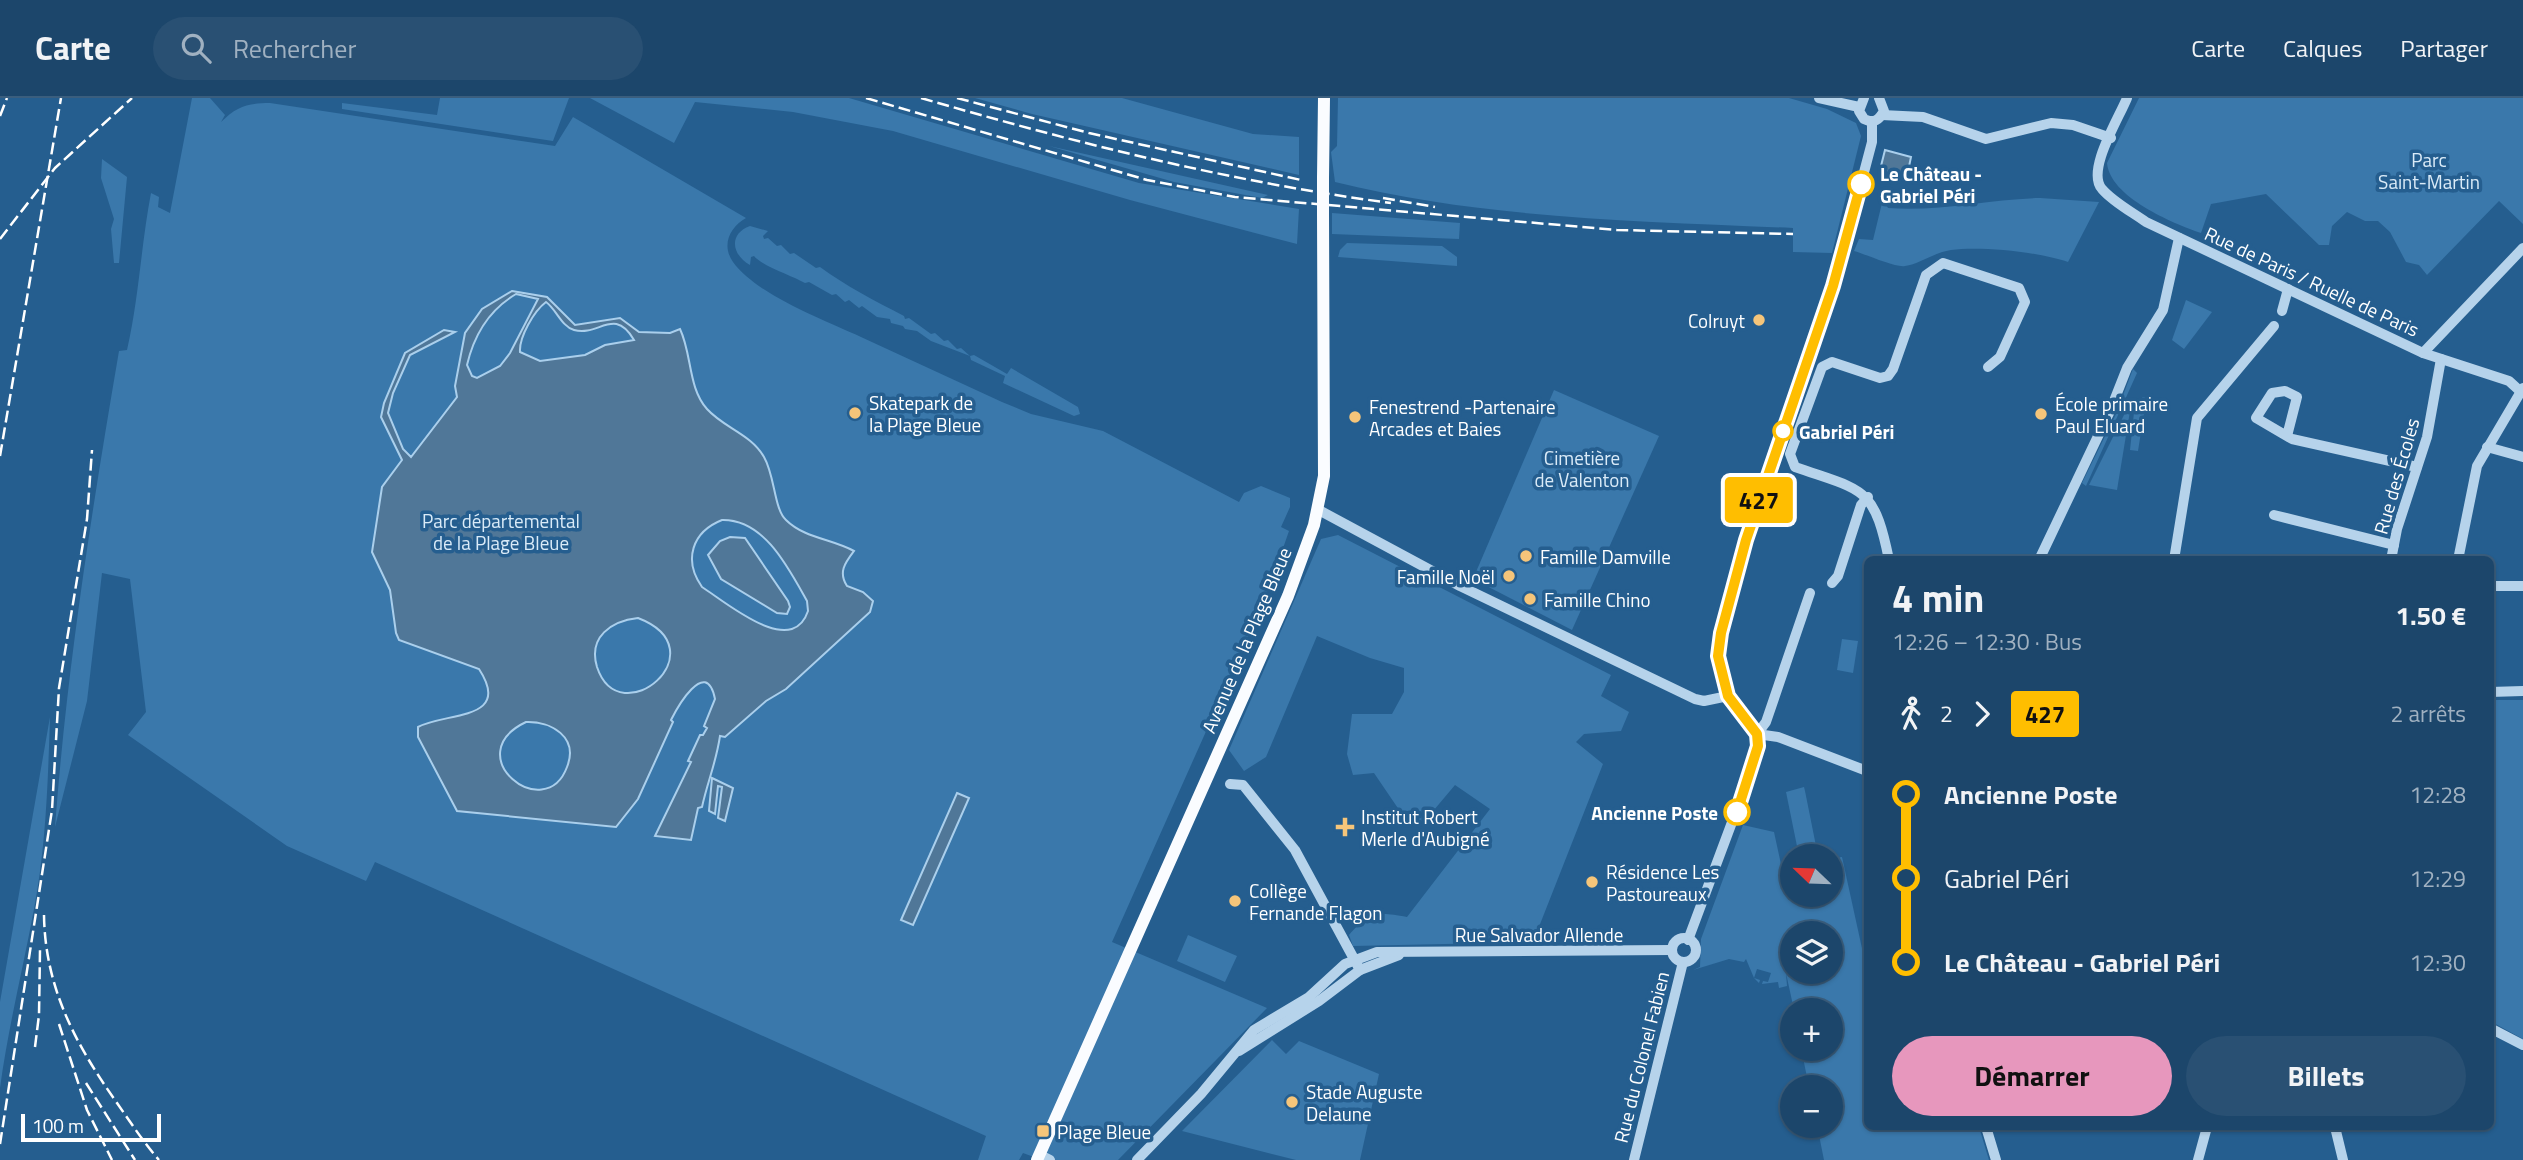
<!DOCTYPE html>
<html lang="fr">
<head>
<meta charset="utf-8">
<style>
  :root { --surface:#1c466b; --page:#295073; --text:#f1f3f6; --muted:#a0b1c1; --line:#3a5e7e; --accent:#e797bd }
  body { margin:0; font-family:"Titillium Web",sans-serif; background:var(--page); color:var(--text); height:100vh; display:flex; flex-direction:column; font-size:26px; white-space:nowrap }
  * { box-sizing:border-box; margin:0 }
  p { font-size:23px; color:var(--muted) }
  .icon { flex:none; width:38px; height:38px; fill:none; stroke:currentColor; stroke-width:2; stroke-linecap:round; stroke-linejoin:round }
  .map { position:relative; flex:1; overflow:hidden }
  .panel { position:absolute; left:1864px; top:458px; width:630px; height:574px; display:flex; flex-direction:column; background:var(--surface); border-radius:10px; box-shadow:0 2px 5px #0004,0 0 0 2px var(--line) }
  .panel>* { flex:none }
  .badge { padding:0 14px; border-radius:5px; font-size:24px; line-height:46px }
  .needle { width:46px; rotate:293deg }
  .fabs { position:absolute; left:1780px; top:746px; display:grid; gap:14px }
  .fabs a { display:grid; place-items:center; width:63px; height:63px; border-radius:50%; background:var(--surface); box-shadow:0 2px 5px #0004,0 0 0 2px var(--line); font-size:35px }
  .scale { position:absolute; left:21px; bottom:18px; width:140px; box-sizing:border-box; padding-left:7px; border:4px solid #fff; border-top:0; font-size:19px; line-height:24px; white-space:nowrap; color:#fff; -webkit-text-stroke:5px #255e8f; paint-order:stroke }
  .map>.badge { position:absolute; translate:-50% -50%; box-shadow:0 0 0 4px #fff }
  .legs { display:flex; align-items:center; gap:10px; height:77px; padding:0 28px; font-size:23px }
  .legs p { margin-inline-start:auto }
  .overview { display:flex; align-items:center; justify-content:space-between; height:119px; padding:0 28px }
  h1 { font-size:38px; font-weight:700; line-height:52px }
  .button { display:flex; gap:14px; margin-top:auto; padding:14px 28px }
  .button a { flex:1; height:80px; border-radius:42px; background:var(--accent); color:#111; font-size:28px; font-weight:700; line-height:80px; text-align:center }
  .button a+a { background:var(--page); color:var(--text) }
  ul { padding:0 28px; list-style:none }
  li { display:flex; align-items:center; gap:24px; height:84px; font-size:26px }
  li i { display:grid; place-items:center; width:10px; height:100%; margin:0 9px; background:currentColor }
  li i::after { content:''; width:18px; height:18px; margin:-9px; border:5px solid; border-radius:50%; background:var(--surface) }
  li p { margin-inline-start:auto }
  li:first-child i { background:linear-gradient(#0000 50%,currentColor 0) }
  li:last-child i { background:linear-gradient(currentColor 50%,#0000 0) }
  header { display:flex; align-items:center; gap:42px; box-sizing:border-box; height:98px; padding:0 35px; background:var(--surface); border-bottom:2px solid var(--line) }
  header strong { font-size:33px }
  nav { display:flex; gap:38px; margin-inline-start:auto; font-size:24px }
  .search { width:490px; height:63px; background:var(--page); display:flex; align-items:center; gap:18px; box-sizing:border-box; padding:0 24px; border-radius:38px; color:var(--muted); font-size:26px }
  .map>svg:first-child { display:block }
  .green { fill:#3a78ab; fill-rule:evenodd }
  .water { fill:#507798; stroke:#aacfec; stroke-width:2; fill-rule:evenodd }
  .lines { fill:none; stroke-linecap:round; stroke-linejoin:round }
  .minor { stroke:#b6d3eb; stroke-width:10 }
  .major { stroke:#fafcff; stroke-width:12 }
  .rail { stroke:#fff; stroke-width:2.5; stroke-dasharray:12 5; stroke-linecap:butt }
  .major-bridge { stroke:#fafcff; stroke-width:12 }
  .line-1-casing { stroke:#fff; stroke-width:16 }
  .line-1 { stroke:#ffbe00; stroke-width:10 }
  .stop-1-dot { fill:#fff; stroke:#ffbe00; stroke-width:3.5 }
  .poi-dot { fill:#f5c57a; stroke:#255e8f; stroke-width:2.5 }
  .labels { text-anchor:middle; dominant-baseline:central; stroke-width:7; stroke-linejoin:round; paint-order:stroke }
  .park-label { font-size:19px; fill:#daebf8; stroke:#255e8f }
  .stop-label { font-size:19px; font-weight:bold; fill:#fff; stroke:#255e8f; text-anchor:start }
  .street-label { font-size:19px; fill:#fff; stroke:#255e8f }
  .poi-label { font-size:19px; fill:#fff; stroke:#255e8f; text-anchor:start }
</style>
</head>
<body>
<header>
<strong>Carte</strong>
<div class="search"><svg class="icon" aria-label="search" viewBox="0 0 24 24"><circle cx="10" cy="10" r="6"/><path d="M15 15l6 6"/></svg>Rechercher</div>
<nav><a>Carte</a><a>Calques</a><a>Partager</a></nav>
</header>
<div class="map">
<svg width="2523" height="1062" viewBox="0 0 2523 1062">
  <rect width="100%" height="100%" fill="#255e8f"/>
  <g class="green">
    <path d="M 192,0 L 210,0 L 225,17 L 221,24 C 237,8 248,5 270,5 L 555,48 L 573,19 L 746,120 C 730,129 721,147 733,164 C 757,197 824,222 861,239 C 908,261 955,282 1002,304 L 1031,316 L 1103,333 L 1239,404 L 1244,395 L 1261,388 L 1290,400 L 1290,409 L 1281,429 L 1289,433 L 1266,499 L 1112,844 L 1267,910 L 1118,1062 L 1042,1062 L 1023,1055 L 1019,1062 L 978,1062 L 986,1038 L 375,764 L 366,783 L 287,748 L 128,637 L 146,614 L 130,481 L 102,475 L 87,603 L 55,729 C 67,569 92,411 119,253 L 127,252 C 139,200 141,147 151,95 L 159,99 L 158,109 L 170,115 Z"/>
    <polygon points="440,0 569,0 553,43 342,11 342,5 437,17"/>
    <polygon points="590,0 849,0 1139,85 1299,111 1297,146 1130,102 893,33 793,14 695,4 674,45"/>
    <polygon points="975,0 1122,0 1253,36 1299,39 1299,77 1032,16"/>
    <path d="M 1338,0 L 1789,0 L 1827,11 L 1856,25 L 1861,38 L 1832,155 L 1793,154 L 1793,130 C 1639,123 1485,121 1335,84 L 1331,54 L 1337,48 Z"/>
    <path d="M 2139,0 L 2523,0 L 2523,126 L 2499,103 L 2427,177 L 2419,167 L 2406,164 L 2390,134 L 2378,123 L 2365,123 L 2347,114 L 2332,128 L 2329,147 L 2319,147 L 2266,96 L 2211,106 L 2201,135 C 2172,125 2110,99 2107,65 Z"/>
    <polygon points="1049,48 1268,97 1262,100 1174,84"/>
    <polygon points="102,61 127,79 119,165 114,165 111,131 114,121 101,80"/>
    <path d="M 2040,100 L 2099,104 L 2068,164 C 2040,154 1981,148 1951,152 C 1935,154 1920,166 1905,168 C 1896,170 1865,156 1854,153 L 1859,141 L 1873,142 L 1883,101 L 1888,110 C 1938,114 1990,101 2040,100 Z"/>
    <polygon points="1332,115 1460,125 1459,141 1332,136"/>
    <path d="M 750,128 L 768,133 L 763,138 L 764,141 L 768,140 L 777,148 L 781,147 L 790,156 L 794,155 L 816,170 L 820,169 C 846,188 875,203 904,218 L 905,221 L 909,220 L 931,236 L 935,235 L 944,243 L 948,242 L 957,251 L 961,250 L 970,258 L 974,257 L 1007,276 L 1011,270 L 1078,309 L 1080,316 L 1074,318 L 1003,285 L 1005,278 L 971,262 L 970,258 L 931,243 L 917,233 L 905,231 L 903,228 L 891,225 L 890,221 L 877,219 L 862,208 L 859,210 L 849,202 L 845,204 L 836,196 L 832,197 L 809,184 L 805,185 C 793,178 762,168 754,158 L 751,159 L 750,167 C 732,157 728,136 750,128 Z"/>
    <polygon points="1347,145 1442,148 1457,159 1457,168 1338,159 1340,152"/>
    <polygon points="2186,202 2212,214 2184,251 2172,242"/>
    <polygon points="2133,271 2137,275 2086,388 2082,385 2116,316"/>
    <polygon points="1554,292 1659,338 1572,532 1473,481"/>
    <polygon points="2143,299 2152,302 2144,315 2138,353 2130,352 2135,305"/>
    <polygon points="2127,311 2130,313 2117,392 2089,387"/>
    <path d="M 1338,437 L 1611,577 L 1601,598 L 1629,614 L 1621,633 L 1584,636 L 1576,644 L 1603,666 L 1533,844 L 1353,848 L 1349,837 C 1370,813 1377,814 1407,819 L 1490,711 L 1455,687 L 1423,725 L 1408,725 L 1374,675 L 1353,677 L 1347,656 L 1352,616 L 1392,616 L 1404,594 L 1404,570 L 1370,560 L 1317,538 L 1266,659 L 1244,673 L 1229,652 L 1321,441 Z"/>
    <polygon points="1842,541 1858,543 1853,575 1837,572"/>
    <polygon points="2490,602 2523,602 2523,941 2490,923"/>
    <path d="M 50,619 C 48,682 46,749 34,811 C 23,871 8,930 0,990 L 0,904 Z"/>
    <polygon points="1804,689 1805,693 1818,758 1799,758 1786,694"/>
    <path d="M 1743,727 L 1774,734 L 1782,771 L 1792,769 L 1792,796 L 1830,796 L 1831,761 L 1842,759 L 1863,855 L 1867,854 L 1867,1029 L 1979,1029 L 1989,1062 L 1824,1062 L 1817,1027 L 1830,1027 L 1830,989 L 1809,989 L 1801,950 L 1830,950 L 1830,912 L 1794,912 L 1786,875 L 1787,888 L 1779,890 L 1778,884 L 1762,886 L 1763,883 L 1768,884 L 1771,875 L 1757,871 L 1754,880 L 1760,882 L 1759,885 L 1754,880 L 1746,861 L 1744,864 L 1729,861 L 1693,872 L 1700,869 L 1701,841 ZM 1792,835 L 1830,835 L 1830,873 L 1792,873 Z"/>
    <polygon points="1188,837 1237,858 1225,884 1177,863"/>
    <polygon points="1272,942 1286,956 1299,943 1379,976 1360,1062 1296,1062 1182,1033"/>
  </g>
  <g class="water">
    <polygon points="1885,52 1911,59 1907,78 1880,72"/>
    <path d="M 512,193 L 547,199 L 575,227 L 620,220 L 639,234 L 670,235 L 680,231 C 692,256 688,290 707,311 C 724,330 751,336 764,359 C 775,378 774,411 786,422 C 804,440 832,441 854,453 C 845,465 838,474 847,488 L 863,494 L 873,503 L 870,514 L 786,591 L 766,603 L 725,639 L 720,638 C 716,665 708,682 702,709 L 698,710 L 691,742 L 655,738 L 691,664 L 688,663 L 700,637 L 703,637 L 707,630 L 704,628 L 715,601 C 706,557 676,612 671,622 L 673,624 L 638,701 L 616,729 L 457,713 L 418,639 L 418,629 C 446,614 513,623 479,571 L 399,542 L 396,535 L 390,492 L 372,454 L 382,389 L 402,362 L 381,319 L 384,305 L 405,255 L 444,232 L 455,234 L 410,257 L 393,295 L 388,315 L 403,351 L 411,359 L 457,299 L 455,288 L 465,235 L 482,211 ZM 516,196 L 538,201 L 510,255 L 500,268 L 477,280 L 472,278 L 467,267 C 474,237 489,212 516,196 ZM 546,204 C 556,211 562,229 574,232 C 599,239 614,208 634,242 L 605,247 L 585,257 L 540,263 L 520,254 C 519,239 534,213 546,204 ZM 722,422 C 764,421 788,469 807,503 L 808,513 C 792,561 727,505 702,489 C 683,462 692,434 722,422 ZM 638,520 C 721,552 620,638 597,569 C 588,539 611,523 638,520 ZM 526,624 C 551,623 579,639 567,669 C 545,728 457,657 526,624 Z"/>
    <polygon points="730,439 745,440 788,503 790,509 787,516 777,515 721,481 708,457 720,443"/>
    <polygon points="712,680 733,690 725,723 718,720 722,689 718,688 715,716 709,713"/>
    <polygon points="957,695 969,700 913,827 901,822"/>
  </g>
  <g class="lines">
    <g class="minor">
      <polyline points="1819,0 1859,9"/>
      <path d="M 1864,0 L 1859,13 L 1864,21 C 1874,26 1879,22 1884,13 L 1879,0"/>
      <path d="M 2127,0 C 2118,22 2086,73 2102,91 C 2113,104 2132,114 2146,124 L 2423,255 L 2509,283 L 2520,293"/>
      <polyline points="1882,17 1923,19 1986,41 2051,25 2073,27 2111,40"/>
      <polyline points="2282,213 2288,191"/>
      <polyline points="2423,255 2523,150"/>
      <polyline points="2287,338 2297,299 2285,293 2272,295 2256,320 2292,341 2417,369"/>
      <polyline points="2487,349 2523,359"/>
      <polyline points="1317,411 1460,488 1695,601 1704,603 1728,598"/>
      <polyline points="2274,417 2394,447"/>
      <path d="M 1889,462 C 1874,387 1863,393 1795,369 L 1790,356 L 1822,269 L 1832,264 L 1880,280 L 1888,278 L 1893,271 L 1926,177 L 1943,165 L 2019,190 L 2025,204 L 2000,259 L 1988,269"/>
      <polyline points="2039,462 2110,313 2127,270 2163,212 2179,140"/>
      <polyline points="2174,462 2197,320 2274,228"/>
      <polyline points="2391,462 2397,431 2427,339 2441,261"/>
      <polyline points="2458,462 2477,368 2523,290"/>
      <polyline points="1832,485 1838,478 1861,407 1868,399"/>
      <polyline points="2490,488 2523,488"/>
      <polyline points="2490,594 2523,593"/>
      <polyline points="1757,636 1728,598 1718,557 1721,535 1746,442 1834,188 1872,44 1872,23"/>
      <polyline points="1757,636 1766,624 1810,495"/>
      <polyline points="1757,636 1778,639 1867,673"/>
      <polyline points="1230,686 1243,687 1295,752 1360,872"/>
      <circle cx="1684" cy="852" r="12"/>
      <polyline points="1688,842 1753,668 1758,648 1757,636"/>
      <polyline points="2490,930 2523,947"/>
      <polyline points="1239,953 1319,903 1360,872 1399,857"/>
      <polyline points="1986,1029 1996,1062"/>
      <polyline points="2335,1029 2343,1062"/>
      <polyline points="1040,1057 1050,1062"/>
      <polyline points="1137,1062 1201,996 1254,932 1309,899 1345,866 1377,854 1672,852"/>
      <polyline points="1634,1062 1683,864"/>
      <polyline points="2198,1062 2207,1029"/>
    </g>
    <g class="major">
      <polyline points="1323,80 1324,0"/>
      <polyline points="1037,1062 1288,498 1314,427 1324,378 1323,115"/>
    </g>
    <g class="rail">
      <polyline points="866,0 1147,82 1235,99 1617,132 1793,136"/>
      <path d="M 921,0 C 1076,45 1231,84 1391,105"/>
      <polyline points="957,0 1089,35 1301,82"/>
      <polyline points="0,18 7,0"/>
      <polyline points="1383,100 1435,109"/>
      <polyline points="0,141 55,70 132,0"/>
      <polyline points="0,358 61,0"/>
      <path d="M 44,817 C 45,890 76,947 117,1005 C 131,1025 144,1045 159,1062"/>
      <polyline points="59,926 87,1012 112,1062"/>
      <polyline points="35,949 39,917 40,852"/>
      <polyline points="86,985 135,1062"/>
      <polyline points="0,1046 52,712 59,590 87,421 92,352"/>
    </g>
    <polyline class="major-bridge" points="1323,115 1323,80"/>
  </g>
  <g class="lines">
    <g class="line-1-casing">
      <polyline id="line-1" points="1737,714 1758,648 1757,636 1728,598 1718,558 1721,535 1746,442 1833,188 1861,86"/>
    </g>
    <use href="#line-1" class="line-1"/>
  </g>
  <g class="stop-1-dot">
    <circle cx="1861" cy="86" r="12"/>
    <circle cx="1783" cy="333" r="9"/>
    <circle cx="1737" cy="714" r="12"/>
  </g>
  <g class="poi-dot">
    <circle cx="1759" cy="222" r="7"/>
    <circle cx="855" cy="315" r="7"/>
    <circle cx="2041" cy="316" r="7"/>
    <circle cx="1355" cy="319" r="7"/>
    <circle cx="1526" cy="458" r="7"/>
    <circle cx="1509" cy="478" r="7"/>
    <circle cx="1530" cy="501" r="7"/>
    <path d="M1341.5 718.5h7v7h7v7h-7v7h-7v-7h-7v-7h7z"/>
    <circle cx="1592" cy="784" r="7"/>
    <circle cx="1235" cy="803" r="7"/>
    <circle cx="1292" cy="1004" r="7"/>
    <rect x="1036" y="1026" width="14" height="14" rx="3.5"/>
  </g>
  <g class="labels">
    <g class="park-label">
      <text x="2429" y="61">Parc<tspan x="2429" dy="22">Saint-Martin</tspan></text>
      <text x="1582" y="359">Cimetière<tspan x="1582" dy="22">de Valenton</tspan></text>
      <text x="501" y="422">Parc départemental<tspan x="501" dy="22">de la Plage Bleue</tspan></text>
    </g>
    <g class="stop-label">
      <text x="1880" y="75">Le Château -<tspan x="1880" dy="22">Gabriel Péri</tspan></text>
      <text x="1799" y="333">Gabriel Péri</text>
      <text x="1718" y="714" text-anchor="end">Ancienne Poste</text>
    </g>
    <g class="street-label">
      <text transform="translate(2312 183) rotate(25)">Rue de Paris / Ruelle de Paris</text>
      <text transform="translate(2396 378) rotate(-74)">Rue des Écoles</text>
      <text transform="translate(1246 542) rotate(-67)">Avenue de la Plage Bleue</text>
      <text x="1539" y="836">Rue Salvador Allende</text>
      <text transform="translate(1641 959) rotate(-76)">Rue du Colonel Fabien</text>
    </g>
    <g class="poi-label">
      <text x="1745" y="222" text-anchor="end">Colruyt</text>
      <text x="869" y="304">Skatepark de<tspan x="869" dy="22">la Plage Bleue</tspan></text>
      <text x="2055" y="305">École primaire<tspan x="2055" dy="22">Paul Eluard</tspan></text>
      <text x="1369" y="308">Fenestrend -Partenaire<tspan x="1369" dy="22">Arcades et Baies</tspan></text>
      <text x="1540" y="458">Famille Damville</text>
      <text x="1495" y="478" text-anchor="end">Famille Noël</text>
      <text x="1544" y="501">Famille Chino</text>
      <text x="1361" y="718">Institut Robert<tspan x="1361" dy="22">Merle d'Aubigné</tspan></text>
      <text x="1606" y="773">Résidence Les<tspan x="1606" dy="22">Pastoureaux</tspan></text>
      <text x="1249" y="792">Collège<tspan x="1249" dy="22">Fernande Flagon</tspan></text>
      <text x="1306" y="993">Stade Auguste<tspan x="1306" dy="22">Delaune</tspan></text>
      <text x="1057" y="1033">Plage Bleue</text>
    </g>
  </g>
</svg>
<div class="fabs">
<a><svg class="needle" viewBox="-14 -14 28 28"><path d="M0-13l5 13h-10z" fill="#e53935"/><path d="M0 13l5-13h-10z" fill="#a0b1c1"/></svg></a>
<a><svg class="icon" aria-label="layers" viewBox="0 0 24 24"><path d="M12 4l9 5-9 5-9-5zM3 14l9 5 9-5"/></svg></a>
<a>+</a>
<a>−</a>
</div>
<div class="scale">100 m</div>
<b class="badge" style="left:1759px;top:402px;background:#ffbe00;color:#111">427</b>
<section class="panel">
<div class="overview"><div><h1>4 min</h1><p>12:26 – 12:30 · Bus</p></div><b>1.50 €</b></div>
<div class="legs"><svg class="icon" aria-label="walk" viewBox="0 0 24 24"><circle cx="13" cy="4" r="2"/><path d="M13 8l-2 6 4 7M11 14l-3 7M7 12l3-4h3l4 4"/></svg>2<svg class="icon" aria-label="forward" viewBox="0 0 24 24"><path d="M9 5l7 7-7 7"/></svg><b class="badge" style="background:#ffbe00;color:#111">427</b><p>2 arrêts</p></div>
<ul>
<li><i style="color:#ffbe00"></i><b>Ancienne Poste</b><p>12:28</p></li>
<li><i style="color:#ffbe00"></i><span>Gabriel Péri</span><p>12:29</p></li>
<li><i style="color:#ffbe00"></i><b>Le Château - Gabriel Péri</b><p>12:30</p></li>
</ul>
<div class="button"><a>Démarrer</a><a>Billets</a></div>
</section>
</div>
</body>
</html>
